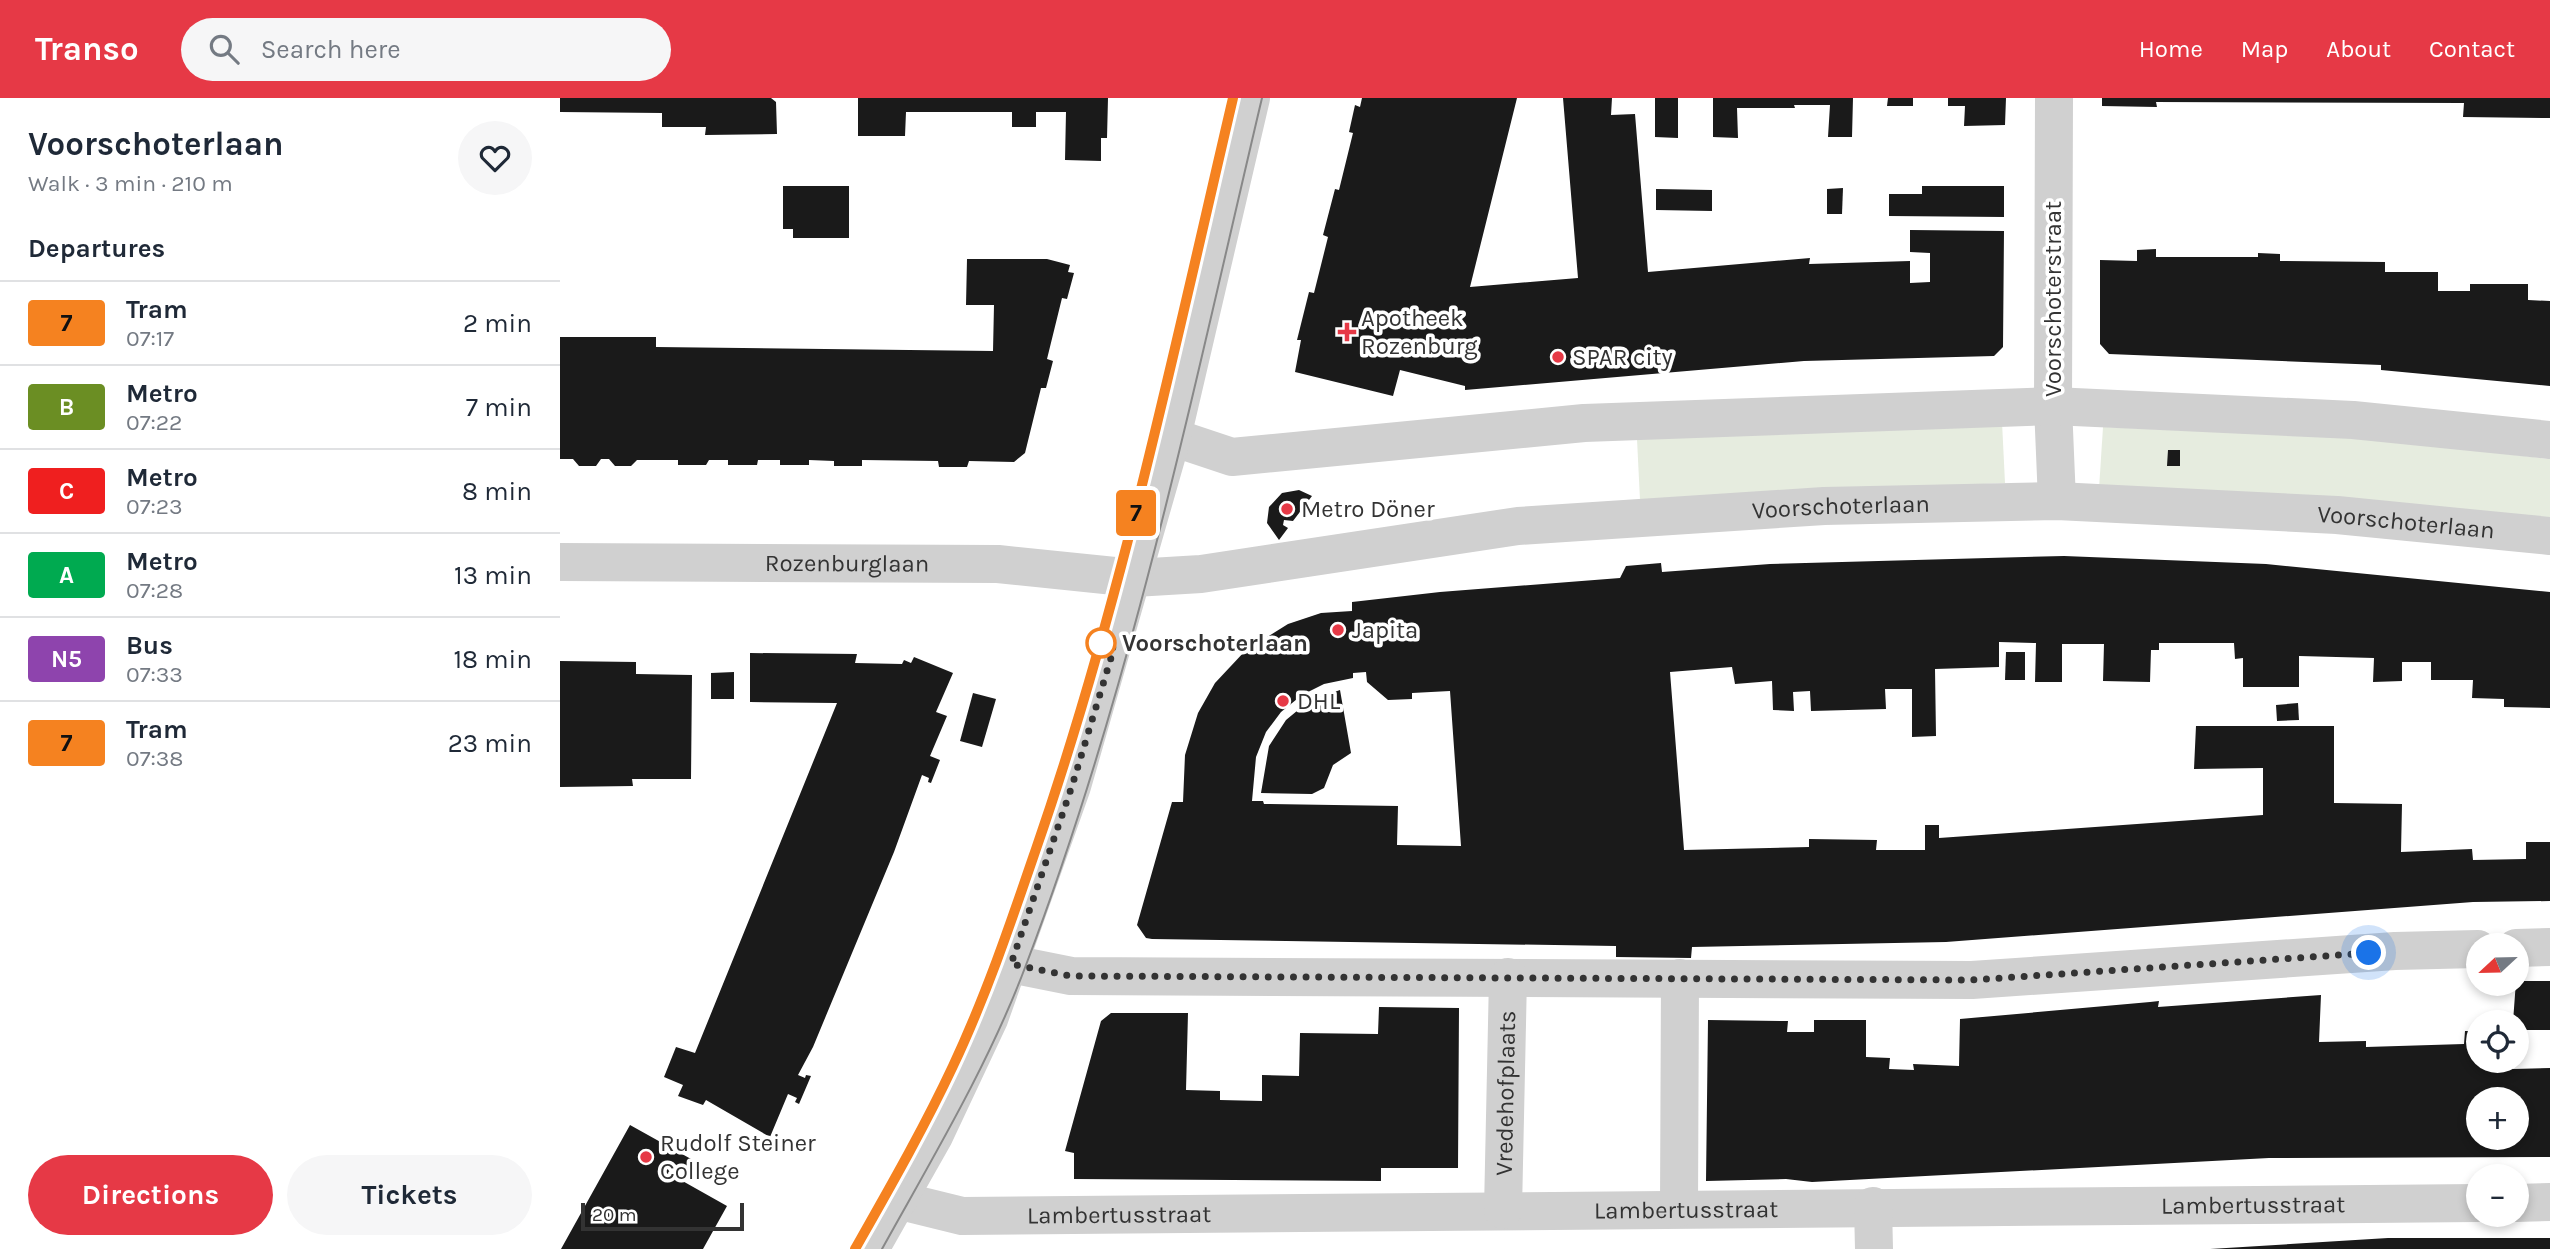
<!DOCTYPE html>
<html lang="en">
<head>
<meta charset="utf-8">
<style>
  :root { --surface:#fff; --page:#f6f6f7; --text:#1f2937; --muted:#747a83; --line:#e0e1e3; --accent:#e63946 }
  body { margin:0; font-family:Karla,sans-serif; background:var(--page); color:var(--text); height:100vh; display:flex; flex-direction:column; font-size:26px; white-space:nowrap }
  * { box-sizing:border-box; margin:0 }
  p { font-size:23px; color:var(--muted) }
  .icon { flex:none; width:38px; height:38px; fill:none; stroke:currentColor; stroke-width:2; stroke-linecap:round; stroke-linejoin:round }
  .map { position:relative; flex:1; overflow:hidden }
  .drawer { display:flex; flex-direction:column; background:var(--surface); width:560px }
  .drawer>* { flex:none }
  .badge { padding:0 14px; border-radius:5px; font-size:24px; line-height:46px }
  .needle { width:46px; rotate:248deg }
  .controls { position:absolute; left:1906px; top:835px; display:grid; gap:14px }
  .controls a { display:grid; place-items:center; width:63px; height:63px; border-radius:50%; background:var(--surface); box-shadow:0 4px 10px #0003; font-size:35px }
  .scale { position:absolute; left:21px; bottom:18px; width:163px; box-sizing:border-box; padding-left:7px; border:4px solid #333; border-top:0; font-size:19px; line-height:24px; white-space:nowrap; color:#333; -webkit-text-stroke:5px #fff; paint-order:stroke }
  .you { position:absolute; width:35px; height:35px; margin:-18px; border:5px solid #fff; border-radius:50%; background:#1a73e8; box-shadow:0 0 0 10px #1a73e833 }
  .map>.badge { position:absolute; translate:-50% -50%; box-shadow:0 0 0 4px #fff }
  h2 { padding:0 28px; font-size:26px; line-height:63px }
  .round { display:grid; place-items:center; flex:none; width:74px; height:74px; border-radius:37px; background:var(--page) }
  .overview { display:flex; align-items:center; justify-content:space-between; height:119px; padding:0 28px }
  h1 { font-size:33px; font-weight:700; line-height:52px }
  .cta { display:flex; gap:14px; margin-top:auto; padding:14px 28px }
  .cta a { flex:1; height:80px; border-radius:42px; background:var(--accent); color:#fff; font-size:28px; font-weight:700; line-height:80px; text-align:center }
  .cta a+a { background:var(--page); color:var(--text) }
  ul { padding:0; list-style:none }
  li { display:flex; align-items:center; gap:21px; height:84px; padding:0 28px; border-top:2px solid var(--line) }
  li div { flex:1 }
  li b { display:block; font-size:26px }
  li em { font-style:normal }
  li .badge { min-width:77px; font-weight:700; text-align:center }
  header { display:flex; align-items:center; gap:42px; box-sizing:border-box; height:98px; padding:0 35px; background:var(--accent); color:#fff }
  header strong { font-size:33px }
  nav { display:flex; gap:38px; margin-inline-start:auto; font-size:24px }
  .search { width:490px; height:63px; background:var(--page); display:flex; align-items:center; gap:18px; box-sizing:border-box; padding:0 24px; border-radius:38px; color:var(--muted); font-size:26px }
  main { display:flex; flex:1; min-height:0 }
  .map>svg:first-child { display:block }
  .green { fill:#e6ecdf }
  .building { fill:#1a1a1a; fill-rule:evenodd }
  .lines { fill:none; stroke-linecap:round; stroke-linejoin:round }
  .minor { stroke:#d0d0d0; stroke-width:38 }
  .tram { stroke:#888; stroke-width:2 }
  .line-casing { stroke:#fff; stroke-width:16 }
  .line { stroke:#f58220; stroke-width:10 }
  .walk { stroke:#333; stroke-width:7; stroke-dasharray:0 12.6 }
  .poi-dot { fill:#e63946; stroke:#fff; stroke-width:2.5 }
  .stop-dot { fill:#fff; stroke:#f58220; stroke-width:3.5 }
  .labels { text-anchor:middle; dominant-baseline:central; stroke-width:7; stroke-linejoin:round; paint-order:stroke }
  .street-label { font-size:24px; fill:#333; stroke:#fff }
  .poi-label { font-size:24px; fill:#333; stroke:#fff; text-anchor:start }
  .stop-label { font-size:24px; font-weight:bold; fill:#333; stroke:#fff; text-anchor:start }
</style>
</head>
<body>
<header>
<strong>Transo</strong>
<div class="search"><svg class="icon" aria-label="search" viewBox="0 0 24 24"><circle cx="10" cy="10" r="6"/><path d="M15 15l6 6"/></svg>Search here</div>
<nav><a>Home</a><a>Map</a><a>About</a><a>Contact</a></nav>
</header>
<main>
<section class="drawer">
<div class="overview"><div><h1>Voorschoterlaan</h1><p>Walk · 3 min · 210 m</p></div><a class="round"><svg class="icon" aria-label="heart" viewBox="0 0 24 24"><path d="M12 20l-8-8c-3-5 5-10 8-4 3-6 11-1 8 4z"/></svg></a></div>
<h2>Departures</h2>
<ul>
<li><span class="badge" style="background:#f58220;color:#111">7</span><div><b>Tram</b><p>07:17</p></div><em>2 min</em></li>
<li><span class="badge" style="background:#6b8e23;color:#fff">B</span><div><b>Metro</b><p>07:22</p></div><em>7 min</em></li>
<li><span class="badge" style="background:#ef1f1f;color:#fff">C</span><div><b>Metro</b><p>07:23</p></div><em>8 min</em></li>
<li><span class="badge" style="background:#00aa50;color:#fff">A</span><div><b>Metro</b><p>07:28</p></div><em>13 min</em></li>
<li><span class="badge" style="background:#8e44ad;color:#fff">N5</span><div><b>Bus</b><p>07:33</p></div><em>18 min</em></li>
<li><span class="badge" style="background:#f58220;color:#111">7</span><div><b>Tram</b><p>07:38</p></div><em>23 min</em></li>
</ul>
<div class="cta"><a>Directions</a><a>Tickets</a></div>
</section>
<div class="map">
<svg width="1990" height="1151" viewBox="0 0 1990 1151">
  <rect width="100%" height="100%" fill="#fff"/>
  <g class="green">
    <polygon points="1442,324 1445,385 1080,402 1077,341"/>
    <polygon points="1543,329 1802,340 1990,361 1990,420 1539,391"/>
  </g>
  <g class="building">
    <polygon points="0,0 211,0 216,4 217,36 145,37 146,29 102,29 102,15 0,14"/>
    <polygon points="298,0 548,0 547,40 541,40 541,63 505,62 506,14 476,14 476,29 452,29 452,14 346,14 345,38 298,38"/>
    <polygon points="802,0 957,0 910,189 1018,180 1003,0 1052,0 1051,17 1075,16 1088,174 1250,160 1249,166 1350,163 1350,185 1370,184 1370,155 1350,154 1350,132 1444,133 1443,249 1434,258 1244,263 905,292 905,288 840,272 833,298 735,274 741,242 737,242 749,194 754,195 768,139 763,137 775,91 779,92 793,35 789,34 795,7 800,9"/>
    <polygon points="1095,0 1118,0 1118,40 1095,39"/>
    <polygon points="1153,0 1293,0 1292,39 1268,39 1270,7 1234,7 1235,10 1177,10 1178,40 1153,39"/>
    <polygon points="1328,0 1353,0 1353,8 1327,8"/>
    <polygon points="1388,0 1446,0 1445,27 1404,28 1405,8 1388,8"/>
    <polygon points="1542,0 1990,0 1990,20 1903,19 1904,5 1596,4 1597,9 1542,8"/>
    <polygon points="223,88 289,88 289,140 233,140 233,131 223,131"/>
    <polygon points="1362,88 1444,88 1444,119 1329,118 1329,96 1362,96"/>
    <polygon points="1283,90 1282,116 1267,116 1267,91"/>
    <polygon points="1096,91 1152,92 1152,113 1096,112"/>
    <polygon points="1596,151 1596,159 1698,159 1698,155 1720,156 1720,163 1825,164 1825,174 1878,174 1878,193 1910,193 1910,186 1968,186 1968,202 1990,203 1990,288 1821,272 1821,267 1549,256 1540,246 1540,162 1577,163 1577,152"/>
    <polygon points="407,161 487,161 510,167 508,174 514,175 507,201 502,200 487,261 493,263 486,290 481,290 465,355 454,364 409,363 407,369 379,369 378,363 302,362 302,368 274,368 274,363 249,362 249,367 220,367 220,362 198,362 197,367 168,367 168,362 149,362 146,367 118,367 118,362 77,362 71,368 55,368 49,361 41,361 36,368 19,368 13,361 0,361 0,239 96,239 96,249 433,253 434,207 406,207"/>
    <polygon points="1608,352 1620,352 1620,368 1607,368"/>
    <polygon points="739,392 752,398 733,423 724,422 723,427 728,430 719,442 707,425 709,409 722,395"/>
    <path d="M 1504,458 L 1706,466 L 1990,494 L 1990,610 L 1944,609 L 1944,601 L 1912,600 L 1913,582 L 1871,582 L 1871,564 L 1842,564 L 1842,583 L 1813,584 L 1814,560 L 1739,558 L 1739,589 L 1683,589 L 1683,560 L 1675,561 L 1674,545 L 1599,545 L 1599,552 L 1591,552 L 1590,584 L 1543,583 L 1544,546 L 1502,546 L 1502,584 L 1475,584 L 1476,545 L 1439,544 L 1439,569 L 1375,571 L 1376,638 L 1352,639 L 1352,591 L 1325,591 L 1326,611 L 1251,613 L 1250,593 L 1233,594 L 1234,613 L 1213,612 L 1212,583 L 1175,586 L 1172,569 L 1110,574 L 1124,752 L 1249,749 L 1249,741 L 1317,742 L 1316,752 L 1365,752 L 1365,727 L 1379,727 L 1379,740 L 1703,717 L 1703,670 L 1634,671 L 1636,628 L 1774,628 L 1774,705 L 1842,706 L 1841,754 L 1912,751 L 1913,762 L 1966,761 L 1966,744 L 1990,744 L 1990,803 L 1913,804 L 1386,844 L 1132,849 L 1131,860 L 1056,859 L 1056,848 L 592,841 L 586,840 L 577,827 L 612,704 L 623,704 L 625,657 L 638,615 L 655,585 L 685,553 L 728,526 L 761,515 L 792,513 L 792,504 L 880,494 L 1060,480 L 1066,468 L 1101,465 L 1102,474 L 1210,466 ZM 806,574 L 807,584 L 828,602 L 852,601 L 852,595 L 890,593 L 901,748 L 837,747 L 838,708 L 704,706 L 703,703 L 692,703 L 696,659 L 706,634 L 721,614 L 742,597 L 764,586 L 793,580 L 793,575 Z"/>
    <polygon points="1446,554 1465,554 1465,582 1445,582"/>
    <polygon points="190,555 297,556 295,565 342,566 344,562 351,565 354,559 393,575 376,614 387,618 370,658 380,662 371,685 368,684 369,680 362,677 334,754 253,949 238,977 245,980 246,977 251,978 239,1006 235,1004 237,1000 228,996 210,1039 146,1002 143,1007 118,998 123,987 104,979 116,949 135,955 277,605 190,604"/>
    <polygon points="0,563 76,564 76,576 132,577 131,681 72,681 73,688 0,689"/>
    <polygon points="174,574 174,601 151,601 151,575"/>
    <polygon points="780,592 791,655 773,667 764,690 752,696 701,695 709,648 726,622 749,603"/>
    <polygon points="413,595 436,601 422,649 400,643"/>
    <polygon points="1738,605 1739,622 1717,623 1716,607"/>
    <polygon points="1956,883 1990,883 1990,932 1956,932 1956,924 1953,924"/>
    <path d="M 1761,897 L 1759,944 L 1806,943 L 1806,949 L 1904,946 L 1905,933 L 1918,933 L 1918,962 L 1953,962 L 1953,971 L 1990,970 L 1990,1059 L 1709,1060 L 1252,1084 L 1226,1081 L 1146,1083 L 1148,922 L 1228,923 L 1227,934 L 1254,934 L 1254,922 L 1306,922 L 1306,959 L 1330,960 L 1329,971 L 1354,972 L 1353,966 L 1399,968 L 1400,921 L 1590,904 L 1599,903 L 1598,909 ZM 1918,1001 L 1956,1001 L 1956,1040 L 1918,1040 Z"/>
    <polygon points="819,909 899,910 898,1070 821,1070 821,1083 514,1081 514,1055 505,1053 541,923 551,915 628,915 626,992 660,993 660,1002 702,1003 702,977 739,978 740,935 818,936"/>
    <polygon points="70,1027 131,1061 119,1081 167,1108 143,1151 1,1151"/>
    <polygon points="1828,1140 1990,1140 1990,1151 1650,1151"/>
  </g>
  <g class="lines">
    <g class="minor">
      <polyline points="1494,0 1493,308 1497,403"/>
      <polyline points="612,339 672,359 1024,325 1493,308 1793,322 1990,342"/>
      <path id="s1" d="M 0,464 L 438,466 L 574,480 L 641,476 L 958,428 L 1264,408 L 1497,403 L 1777,417 L 1990,438"/>
      <polyline points="1956,850 1990,849"/>
      <polyline points="451,866 511,878 1412,882 1835,853 1918,851"/>
      <path id="s2" d="M 337,1102 L 402,1118 L 1918,1105"/>
      <polyline points="1956,1105 1990,1104"/>
      <polyline points="1313,1108 1314,1151"/>
      <polyline points="1119,1110 1120,880"/>
      <path id="s3" d="M 943,1112 L 948,879"/>
      <polyline points="310,1151 374,1038 429,921 512,688 612,339 691,0"/>
    </g>
    <g class="tram">
      <path d="M 295,1151 C 329,1091 364,1030 393,968 C 427,896 452,820 478,745 C 562,501 614,250 673,0"/>
      <path d="M 322,1151 C 373,1059 429,966 466,867 C 573,586 633,292 702,0"/>
    </g>
  </g>
  <g class="lines">
    <g class="line-casing">
      <path id="line" d="M 295,1151 C 329,1091 364,1030 393,968 C 426,898 451,824 476,751 C 561,506 614,252 673,0"/>
    </g>
    <use href="#line" class="line"/>
    <polyline class="walk" points="541,545 554,550 512,688 451,866 511,878 1412,882 1809,855"/>
  </g>
  <g class="poi-dot">
    <path d="M783.5 223.5h7v7h7v7h-7v7h-7v-7h-7v-7h7z"/>
    <circle cx="998" cy="259" r="7"/>
    <circle cx="727" cy="411" r="7"/>
    <circle cx="778" cy="532" r="7"/>
    <circle cx="723" cy="603" r="7"/>
    <circle cx="86" cy="1059" r="7"/>
  </g>
  <circle class="stop-dot" cx="541" cy="545" r="14"/>
  <g class="labels">
    <g class="street-label">
      <text transform="translate(1493 201) rotate(-90)">Voorschoterstraat</text>
      <text stroke="none"><textPath href="#s1" startOffset="1286">Voorschoterlaan</textPath></text>
      <text stroke="none"><textPath href="#s1" startOffset="1852">Voorschoterlaan</textPath></text>
      <text stroke="none"><textPath href="#s1" startOffset="287">Rozenburglaan</textPath></text>
      <text stroke="none"><textPath href="#s3" startOffset="117">Vredehofplaats</textPath></text>
      <text stroke="none"><textPath href="#s2" startOffset="1358">Lambertusstraat</textPath></text>
      <text stroke="none"><textPath href="#s2" startOffset="791">Lambertusstraat</textPath></text>
      <text stroke="none"><textPath href="#s2" startOffset="224">Lambertusstraat</textPath></text>
    </g>
    <g class="poi-label">
      <text x="801" y="220">Apotheek<tspan x="801" dy="28">Rozenburg</tspan></text>
      <text x="1012" y="259">SPAR city</text>
      <text x="741" y="411">Metro Döner</text>
      <text x="792" y="532">Japita</text>
      <text x="737" y="603">DHL</text>
      <text x="100" y="1045">Rudolf Steiner<tspan x="100" dy="28">College</tspan></text>
    </g>
    <g class="stop-label">
      <text x="562" y="545">Voorschoterlaan</text>
    </g>
  </g>
</svg>
<div class="controls">
<a><svg class="needle" viewBox="-14 -14 28 28"><path d="M0-13l5 13h-10z" fill="#e53935"/><path d="M0 13l5-13h-10z" fill="#747a83"/></svg></a>
<a><svg class="icon" aria-label="locate" viewBox="0 0 24 24"><circle cx="12" cy="12" r="6"/><path d="M12 2v4M12 18v4M2 12h4M18 12h4"/></svg></a>
<a>+</a>
<a>−</a>
</div>
<div class="scale">20 m</div>
<div class="you" style="left:1809px;top:855px"></div>
<b class="badge" style="left:576px;top:415px;background:#f58220;color:#111">7</b>
</div>
</main>
</body>
</html>
